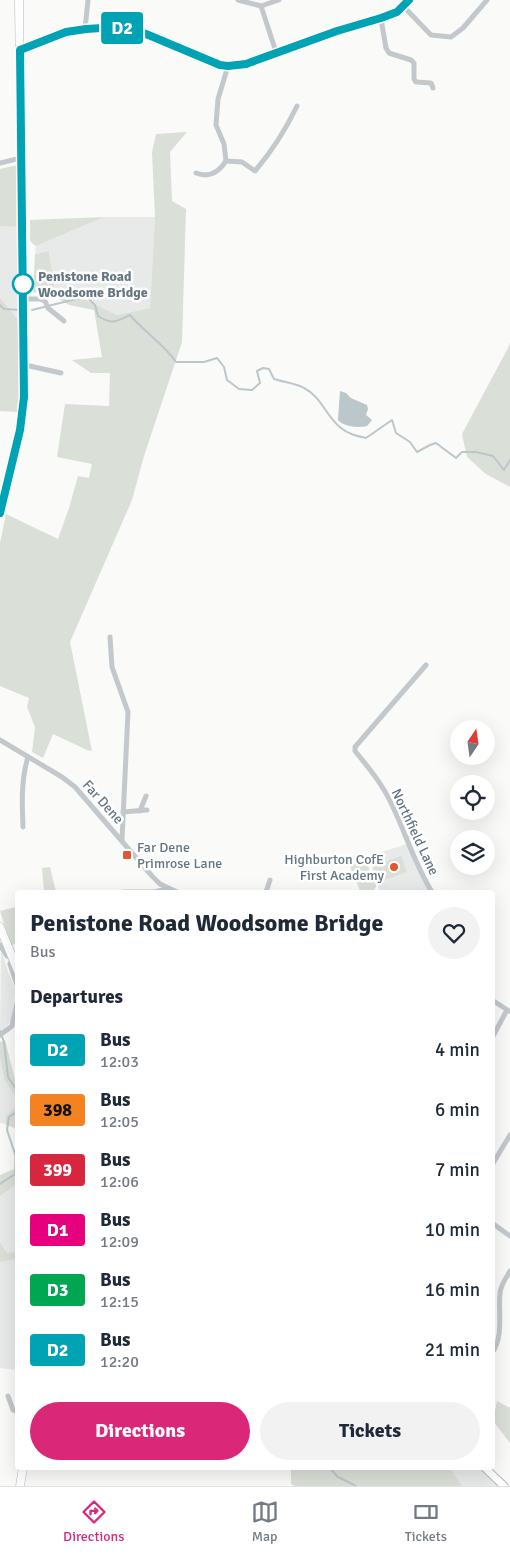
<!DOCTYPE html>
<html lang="en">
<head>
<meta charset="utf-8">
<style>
  :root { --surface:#fff; --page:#f2f2f3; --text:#1f2937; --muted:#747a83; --line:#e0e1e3; --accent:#db2777 }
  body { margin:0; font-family:Signika,sans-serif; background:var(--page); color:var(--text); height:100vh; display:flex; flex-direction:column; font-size:19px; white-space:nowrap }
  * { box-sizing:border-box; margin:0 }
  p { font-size:16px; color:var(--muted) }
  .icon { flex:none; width:28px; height:28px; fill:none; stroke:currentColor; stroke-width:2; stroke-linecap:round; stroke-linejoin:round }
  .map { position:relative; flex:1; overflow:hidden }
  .panel { position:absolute; left:15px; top:890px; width:480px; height:580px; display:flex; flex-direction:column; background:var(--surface); border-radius:5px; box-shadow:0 5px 20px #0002 }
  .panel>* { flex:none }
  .badge { padding:0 10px; border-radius:4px; font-size:18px; line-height:32px }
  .needle { width:32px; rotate:13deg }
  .tools { position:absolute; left:450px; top:720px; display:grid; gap:10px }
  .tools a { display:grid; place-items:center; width:45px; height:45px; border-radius:50%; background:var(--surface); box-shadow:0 5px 20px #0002; font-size:25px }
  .map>.badge { position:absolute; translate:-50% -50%; box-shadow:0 0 0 2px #fff }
  h2 { padding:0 15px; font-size:19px; line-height:45px }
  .round { display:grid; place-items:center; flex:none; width:52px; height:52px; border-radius:26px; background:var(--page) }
  .summary { display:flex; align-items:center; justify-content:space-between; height:85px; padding:0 15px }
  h1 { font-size:24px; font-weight:700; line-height:38px }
  .action { display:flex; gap:10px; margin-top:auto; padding:10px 15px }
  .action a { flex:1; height:58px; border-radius:30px; background:var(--accent); color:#fff; font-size:20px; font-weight:700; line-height:58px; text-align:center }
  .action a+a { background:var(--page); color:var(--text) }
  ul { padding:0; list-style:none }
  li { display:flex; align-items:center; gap:15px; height:60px; padding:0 15px }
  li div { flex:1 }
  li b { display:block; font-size:19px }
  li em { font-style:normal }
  li .badge { min-width:55px; font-weight:700; text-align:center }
  .tab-bar { display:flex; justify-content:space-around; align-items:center; height:70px; border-top:1px solid var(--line); background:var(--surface); font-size:14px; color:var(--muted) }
  .tab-bar a { display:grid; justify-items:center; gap:2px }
  .tab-bar .selected { color:var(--accent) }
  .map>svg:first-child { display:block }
  .built { fill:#e8e9e9 }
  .green { fill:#dadfd7 }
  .water { fill:#bbc7cb }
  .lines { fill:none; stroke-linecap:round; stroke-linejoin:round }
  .stream { stroke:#bbc7cb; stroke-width:2 }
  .major-casing { stroke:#b5babe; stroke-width:9 }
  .highway-casing { stroke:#b4b9bd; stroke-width:9 }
  .minor { stroke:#c3c8cc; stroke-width:5 }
  .major { stroke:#fff; stroke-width:7 }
  .highway { stroke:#fff; stroke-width:8 }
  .line-casing { stroke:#fff; stroke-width:11 }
  .line { stroke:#00a3b4; stroke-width:8 }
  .stop-dot { fill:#fff; stroke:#00a3b4; stroke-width:2.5 }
  .poi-dot { fill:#e4572e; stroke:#fff; stroke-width:2 }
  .labels { text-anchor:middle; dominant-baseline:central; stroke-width:5; stroke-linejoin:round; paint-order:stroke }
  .stop-label { font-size:14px; font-weight:bold; fill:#657683; stroke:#fff; text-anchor:start }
  .street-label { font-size:14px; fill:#657683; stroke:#fff }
  .poi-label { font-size:14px; fill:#657683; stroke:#fff; text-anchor:start }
</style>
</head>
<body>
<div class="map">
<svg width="510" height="1486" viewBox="0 0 510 1486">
  <rect width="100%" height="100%" fill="#fafaf8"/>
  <g class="built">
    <polygon points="104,217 155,217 150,308 117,315 70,292 54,293 49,251 35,254 36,246"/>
    <polygon points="0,226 18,227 20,322 0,298"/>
    <polygon points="407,844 430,892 380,892 370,862 375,861 372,855"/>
    <polygon points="1,950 8,972 15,989 15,995 12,1020 0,1033"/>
    <polygon points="0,1058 4,1079 17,1099 17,1105 6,1116 5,1124 0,1123"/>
    <polygon points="17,1184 17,1251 7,1253 0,1242 0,1196"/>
    <polygon points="17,1259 18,1259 17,1370 0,1368 0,1262"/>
    <polygon points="450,1468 481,1468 498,1486 462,1486"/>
  </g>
  <g class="green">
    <polygon points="187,132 170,152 172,201 186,209 182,342 144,456 132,500 70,642 92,751 87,750 53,734 43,758 32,752 35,727 27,707 29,698 0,686 0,543 6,514 58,539 69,508 78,476 89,478 92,464 57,457 65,404 109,406 110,373 91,373 72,360 102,357 94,310 69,305 52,295 33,292 35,254 49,251 55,293 70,292 117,315 150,308 155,217 152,152 156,134"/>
    <polygon points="17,165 18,227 0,226 0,169"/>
    <polygon points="104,217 36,246 30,241 30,220"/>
    <polygon points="0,298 20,322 20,397 17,412 0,411"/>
    <polygon points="510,342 510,487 486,474 467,457 462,434 508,348"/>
    <polygon points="401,856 407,872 379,882 373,866"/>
    <path d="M 373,857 L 374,860 L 368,863 C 369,870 370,876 376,881 L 376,887 L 372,892 L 360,892 C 358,882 351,874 350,864 Z"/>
    <polygon points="50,867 56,892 44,892 42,868"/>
    <polygon points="16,907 17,911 17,942 11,946 0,911"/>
    <polygon points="5,1040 17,1087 17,1099 4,1079 0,1058 0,1042"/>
    <polygon points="17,1105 17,1126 14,1128 5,1124 6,1116"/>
    <polygon points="14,1154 17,1154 17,1184 0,1196 0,1175 14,1169"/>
    <polygon points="0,1242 7,1253 17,1251 17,1259 0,1262"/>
    <polygon points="497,1401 510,1408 510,1443 493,1421"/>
    <polygon points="291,1468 450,1468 462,1486 295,1486 291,1484"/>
  </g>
  <path class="water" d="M 340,391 L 346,393 L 351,398 L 367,405 L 368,409 L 366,415 L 372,420 L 367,426 C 358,428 344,427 338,420 Z"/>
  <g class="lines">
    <g class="stream">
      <polyline points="0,305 4,309 20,310"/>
      <path d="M 32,310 L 80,298 L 88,298 L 95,305 L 98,316 C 112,325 115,322 130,315 C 144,332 164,344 176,362 L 204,362 L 217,358 L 224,367 L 227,380 L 239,389 L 252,390 L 260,383 L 257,371 L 263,368 L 269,369 L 274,379 C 283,382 298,384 304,388 C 322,397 326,417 341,428 C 348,434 357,436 366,438 L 392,420 L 396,433 L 410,442 L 417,452 L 430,445 L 436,443 L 456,458 L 462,452 L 476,452 L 493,456 L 504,470 L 510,460"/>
      <polyline points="0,1031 4,1042 8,1077 18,1092"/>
      <polyline points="0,1184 15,1174 16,1157 7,1130 9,1117 18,1111"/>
      <polyline points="330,1468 338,1477 356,1486"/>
    </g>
    <g class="major-casing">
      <g id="major">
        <polyline points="20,50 66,32 85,29 118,27 146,34 220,65 228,66 246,64 337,31 381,19 397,12 409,0"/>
        <polyline points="485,1468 504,1486"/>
      </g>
    </g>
    <g class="highway-casing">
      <g id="highway">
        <polyline points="0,513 20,430 24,397 19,0"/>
        <polyline points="0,927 18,971"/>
        <polyline points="20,1486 23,1468"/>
      </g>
    </g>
    <g class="minor">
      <polyline points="238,0 261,6 279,0"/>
      <polyline points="261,6 276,52"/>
      <polyline points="404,7 431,35 451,37 463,28 487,0"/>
      <polyline points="381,19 386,48 389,53 411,60 414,63 414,79 416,82 431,83 433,88"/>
      <polyline points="85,29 88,0"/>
      <path d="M 226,161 L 242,162 L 255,171 C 273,150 285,131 297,106"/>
      <polyline points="0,163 21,158"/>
      <path d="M 196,173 C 209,178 219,172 226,161 L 224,144 L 216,125 L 218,99 L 228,66"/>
      <polyline points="24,299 40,299 45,301 48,308 64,321"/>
      <polyline points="25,365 61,373"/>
      <polyline points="110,637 112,667 128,712 122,840"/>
      <path d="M 426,665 L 355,747 L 355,751 C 369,768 383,785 392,805 C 406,834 415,865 432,892"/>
      <polyline points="0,740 62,777 75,787 152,876 160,884 177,892"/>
      <polyline points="140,811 146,796"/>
      <polyline points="123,812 147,810"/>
      <path d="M 23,827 C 22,803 21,780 28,757"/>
      <polyline points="124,892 154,892 167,889"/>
      <polyline points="266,892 270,880"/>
      <polyline points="0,945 7,956 13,957 10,964 18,988"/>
      <polyline points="492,1000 509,1011"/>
      <polyline points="0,1035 12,1026 18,999"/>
      <polyline points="492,1038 507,1010"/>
      <polyline points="492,1165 510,1135"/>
      <polyline points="492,1223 510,1236"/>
      <path d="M 492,1353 C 504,1337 498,1311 500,1293 C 501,1284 506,1278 510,1271"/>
      <polyline points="8,1396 13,1410 18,1412"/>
    </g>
    <use href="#major" class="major"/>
    <use href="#highway" class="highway"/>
  </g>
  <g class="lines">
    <g class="line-casing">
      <polyline id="line" points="0,513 20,430 24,397 20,50 66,32 86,29 118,27 146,34 220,65 228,66 246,64 337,31 381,18 397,12 409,0"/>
    </g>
    <use href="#line" class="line"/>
  </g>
  <circle class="stop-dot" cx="23" cy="284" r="10"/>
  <g class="poi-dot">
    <rect x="122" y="850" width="10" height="10" rx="2.5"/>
    <circle cx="394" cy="867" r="5"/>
  </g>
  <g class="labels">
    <g class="stop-label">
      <text x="38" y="276">Penistone Road<tspan x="38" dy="16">Woodsome Bridge</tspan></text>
    </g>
    <g class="street-label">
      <text transform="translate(103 802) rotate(48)">Far Dene</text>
      <text transform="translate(415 832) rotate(65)">Northfield Lane</text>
    </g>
    <g class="poi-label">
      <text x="137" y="847">Far Dene<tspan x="137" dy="16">Primrose Lane</tspan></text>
      <text x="384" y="859" text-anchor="end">Highburton CofE<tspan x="384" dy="16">First Academy</tspan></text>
    </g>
  </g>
</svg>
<div class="tools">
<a><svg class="needle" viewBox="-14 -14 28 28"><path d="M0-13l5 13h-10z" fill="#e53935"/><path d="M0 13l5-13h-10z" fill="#747a83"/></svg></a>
<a><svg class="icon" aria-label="locate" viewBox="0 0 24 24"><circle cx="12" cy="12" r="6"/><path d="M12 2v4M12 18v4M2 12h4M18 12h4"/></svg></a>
<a><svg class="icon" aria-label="layers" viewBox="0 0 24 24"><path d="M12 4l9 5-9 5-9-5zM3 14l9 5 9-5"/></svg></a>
</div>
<b class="badge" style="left:122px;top:28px;background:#00a3b4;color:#fff">D2</b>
<section class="panel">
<div class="summary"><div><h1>Penistone Road Woodsome Bridge</h1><p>Bus</p></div><a class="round"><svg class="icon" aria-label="heart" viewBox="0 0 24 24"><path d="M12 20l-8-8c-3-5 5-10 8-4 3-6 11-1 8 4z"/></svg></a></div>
<h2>Departures</h2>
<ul>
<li><span class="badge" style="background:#00a3b4;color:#fff">D2</span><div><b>Bus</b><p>12:03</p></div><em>4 min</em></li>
<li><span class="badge" style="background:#f58220;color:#111">398</span><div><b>Bus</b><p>12:05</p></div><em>6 min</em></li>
<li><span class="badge" style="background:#d7263d;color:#fff">399</span><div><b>Bus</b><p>12:06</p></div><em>7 min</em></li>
<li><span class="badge" style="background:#e6007e;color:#fff">D1</span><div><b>Bus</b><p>12:09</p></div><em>10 min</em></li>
<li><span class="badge" style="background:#00a651;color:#fff">D3</span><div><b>Bus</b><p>12:15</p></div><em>16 min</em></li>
<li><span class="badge" style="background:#00a3b4;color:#fff">D2</span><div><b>Bus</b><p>12:20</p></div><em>21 min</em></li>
</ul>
<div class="action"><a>Directions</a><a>Tickets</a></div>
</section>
</div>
<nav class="tab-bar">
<a class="selected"><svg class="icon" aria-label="directions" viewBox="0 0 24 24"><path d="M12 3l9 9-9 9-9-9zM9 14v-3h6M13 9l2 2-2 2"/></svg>Directions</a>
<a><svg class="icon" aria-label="map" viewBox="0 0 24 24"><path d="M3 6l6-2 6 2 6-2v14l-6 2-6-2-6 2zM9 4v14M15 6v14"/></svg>Map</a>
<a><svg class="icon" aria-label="tickets" viewBox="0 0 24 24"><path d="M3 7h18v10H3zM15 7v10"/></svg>Tickets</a>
</nav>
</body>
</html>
